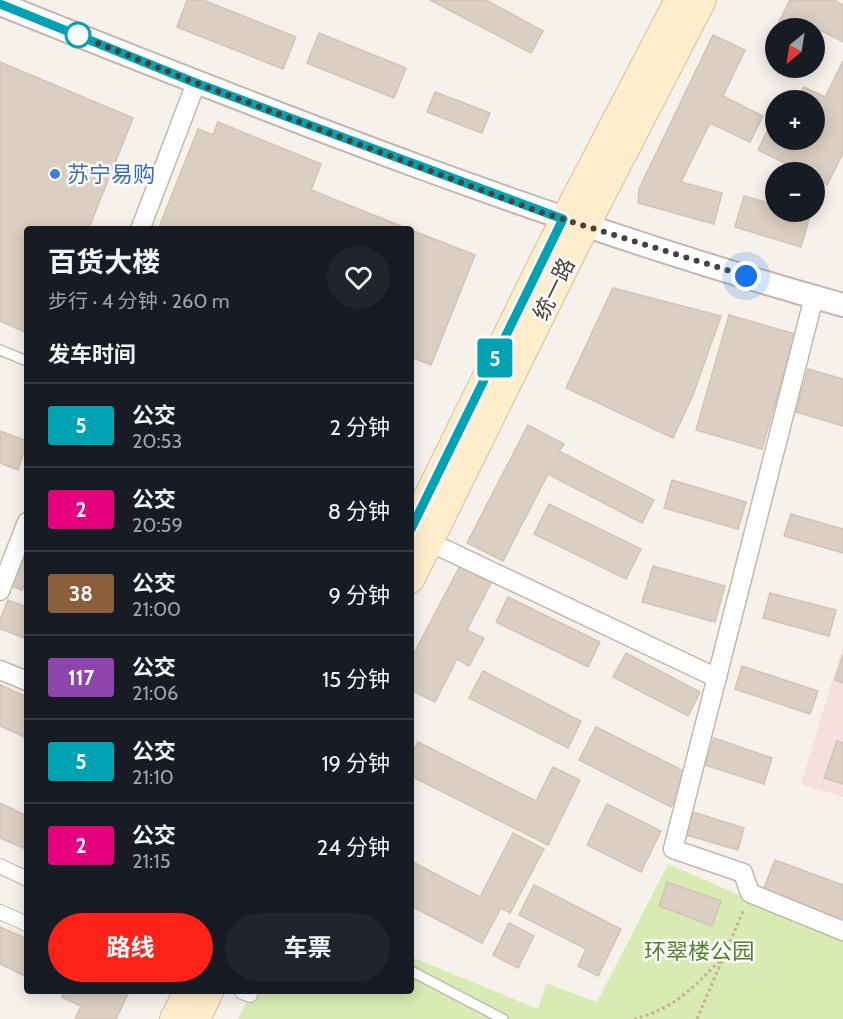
<!DOCTYPE html>
<html lang="zh">
<head>
<meta charset="utf-8">
<style>
  :root { --surface:#171b24; --page:#20242c; --text:#f1f3f6; --muted:#9ea1a6; --line:#363941; --accent:#ff2219 }
  body { margin:0; font-family:Cabin,"Noto Sans SC",sans-serif; background:var(--page); color:var(--text); height:100vh; display:flex; flex-direction:column; font-size:22px; white-space:nowrap }
  * { box-sizing:border-box; margin:0 }
  p { font-size:20px; color:var(--muted) }
  .icon { flex:none; width:33px; height:33px; fill:none; stroke:currentColor; stroke-width:2; stroke-linecap:round; stroke-linejoin:round }
  .map { position:relative; flex:1; overflow:hidden }
  .drawer { position:absolute; left:24px; top:226px; width:390px; height:768px; display:flex; flex-direction:column; background:var(--surface); border-radius:6px; box-shadow:0 3px 15px #0003 }
  .drawer>* { flex:none }
  .badge { padding:0 12px; border-radius:4px; font-size:21px; line-height:39px }
  .needle { width:39px; rotate:210deg }
  .tools { position:absolute; left:765px; top:18px; display:grid; gap:12px }
  .tools a { display:grid; place-items:center; width:60px; height:60px; border-radius:50%; background:var(--surface); box-shadow:0 3px 15px #0003; font-size:30px }
  .you { position:absolute; width:30px; height:30px; margin:-15px; border:4px solid #fff; border-radius:50%; background:#1a73e8; box-shadow:0 0 0 9px #1a73e833 }
  .map>.badge { position:absolute; translate:-50% -50%; box-shadow:0 0 0 3px #fff }
  h2 { padding:0 24px; font-size:22px; line-height:54px }
  .round { display:grid; place-items:center; flex:none; width:63px; height:63px; border-radius:32px; background:var(--page) }
  .summary { display:flex; align-items:center; justify-content:space-between; height:102px; padding:0 24px }
  h1 { font-size:28px; font-weight:700; line-height:45px }
  .button { display:flex; gap:12px; margin-top:auto; padding:12px 24px }
  .button a { flex:1; height:69px; border-radius:36px; background:var(--accent); color:#fff; font-size:24px; font-weight:700; line-height:69px; text-align:center }
  .button a+a { background:var(--page); color:var(--text) }
  ul { padding:0; list-style:none }
  li { display:flex; align-items:center; gap:18px; height:84px; padding:0 24px; border-top:2px solid var(--line) }
  li div { flex:1 }
  li b { display:block; font-size:22px }
  li em { font-style:normal }
  li .badge { min-width:66px; font-weight:700; text-align:center }
  .map>svg:first-child { display:block }
  .medical { fill:#f6dfde }
  .green { fill:#d8ebb3 }
  .building { fill:#dbcfc3; stroke:#d3c3b2; stroke-width:1.5 }
  .lines { fill:none; stroke-linecap:round; stroke-linejoin:round }
  .service-casing { stroke:#c2b8ad; stroke-width:12 }
  .pedestrian-casing { stroke:#c2b8ad; stroke-width:16 }
  .minor-casing { stroke:#c2b8ad; stroke-width:21 }
  .tertiary-casing { stroke:#c2b8ad; stroke-width:26 }
  .secondary-casing { stroke:#d7c09a; stroke-width:28 }
  .path { stroke:#c4b29d; stroke-width:3; stroke-dasharray:3 3; stroke-linecap:butt }
  .service { stroke:#fff; stroke-width:9 }
  .pedestrian { stroke:#fff; stroke-width:14 }
  .minor { stroke:#fff; stroke-width:18 }
  .tertiary { stroke:#fff; stroke-width:22 }
  .secondary { stroke:#ffedcc; stroke-width:26 }
  .line-casing { stroke:#fff; stroke-width:14 }
  .line { stroke:#00a3b4; stroke-width:9 }
  .walk { stroke:#4b4138; stroke-width:6; stroke-dasharray:0 10.8 }
  .stop-dot { fill:#fff; stroke:#00a3b4; stroke-width:3 }
  .shop-dot { fill:#3f7fe0; stroke:#fff; stroke-width:2 }
  .labels { text-anchor:middle; dominant-baseline:central; stroke-width:5; stroke-linejoin:round; paint-order:stroke }
  .shop-label { font-size:22px; fill:#366cbe; stroke:#fff; text-anchor:start }
  .street-label { font-size:22px; fill:#4b4138; stroke:#fff }
  .park-label { font-size:22px; fill:#538028; stroke:#fff }
</style>
</head>
<body>
<div class="map">
<svg width="843" height="1019" viewBox="0 0 843 1019">
  <rect width="100%" height="100%" fill="#f6f1eb"/>
  <polygon class="medical" points="843,646 843,797 801,784"/>
  <polygon class="green" points="668,864 843,940 843,1019 238,1019 252,992 411,992 411,957 538,1009 546,983 597,1002"/>
  <g class="building">
    <polygon points="187,0 203,0 296,37 283,69 177,27"/>
    <polygon points="430,0 486,0 543,31 531,53"/>
    <polygon points="790,0 834,0 843,5 843,42 818,29 814,37 814,28 776,28"/>
    <polygon points="319,33 406,68 394,98 307,63"/>
    <polygon points="713,35 745,50 723,96 763,116 750,142 710,123 681,182 722,193 714,224 638,203 639,189"/>
    <polygon points="843,61 843,153 827,185 814,178 814,172 803,172 758,150 771,123 776,125 776,140 814,140 814,100 798,100 804,87 825,97"/>
    <polygon points="0,62 133,118 88,230 27,230 27,333 0,321"/>
    <polygon points="435,92 490,113 482,133 427,112"/>
    <polygon points="218,122 321,164 311,190 411,230 158,230 198,129 213,135"/>
    <polygon points="744,196 776,205 776,212 796,212 810,216 801,247 735,227"/>
    <polygon points="411,230 475,255 431,365 411,357"/>
    <polygon points="613,288 721,316 693,395 673,438 566,388"/>
    <polygon points="729,315 795,334 762,449 696,430"/>
    <polygon points="808,369 843,379 843,426 796,412"/>
    <polygon points="528,425 564,444 559,451 654,500 642,523 548,474 503,561 467,543"/>
    <polygon points="0,431 27,441 18,470 0,463"/>
    <polygon points="672,480 746,502 738,529 664,508"/>
    <polygon points="549,504 641,549 626,579 534,534"/>
    <polygon points="791,514 843,529 843,553 784,536"/>
    <polygon points="19,558 27,561 27,579 22,590 9,585"/>
    <polygon points="460,566 491,583 467,630 484,638 469,666 457,659 435,702 411,690 411,659"/>
    <polygon points="653,566 725,586 715,622 642,602"/>
    <polygon points="770,593 836,610 829,636 763,618"/>
    <polygon points="508,597 600,642 588,667 496,622"/>
    <polygon points="8,600 27,607 27,639 0,629 0,620"/>
    <polygon points="626,653 700,692 688,716 613,677"/>
    <polygon points="843,655 843,683 835,680"/>
    <polygon points="742,666 818,691 810,714 735,689"/>
    <polygon points="483,671 581,721 568,748 469,698"/>
    <polygon points="0,685 27,697 27,738 0,726"/>
    <polygon points="596,727 688,773 671,807 579,760"/>
    <polygon points="714,738 772,758 764,784 705,765"/>
    <polygon points="837,741 843,743 843,784 824,778"/>
    <polygon points="418,742 536,801 553,767 580,780 548,845 411,776 411,755"/>
    <polygon points="0,803 27,816 27,839 23,848 0,838"/>
    <polygon points="607,804 661,831 641,872 587,845"/>
    <polygon points="690,811 744,828 738,850 683,834"/>
    <polygon points="513,833 544,849 510,913 501,908 482,943 411,906 411,861 480,897"/>
    <polygon points="775,860 843,885 843,923 762,893"/>
    <polygon points="667,882 721,901 712,926 659,906"/>
    <polygon points="534,885 621,929 598,976 578,966 586,949 519,915"/>
    <polygon points="509,923 534,936 518,968 493,955"/>
    <polygon points="0,927 27,939 27,977 0,964"/>
    <polygon points="64,992 129,992 116,1019 75,1019 81,1006 62,997"/>
  </g>
  <g class="lines">
    <g class="service-casing">
      <g id="service">
        <polyline points="0,350 27,361"/>
        <polyline points="411,971 503,1019"/>
      </g>
    </g>
    <g class="pedestrian-casing">
      <g id="pedestrian">
        <polyline points="0,866 27,879"/>
        <polyline points="0,912 27,924"/>
        <polyline points="242,992 250,995"/>
      </g>
    </g>
    <g class="minor-casing">
      <g id="minor">
        <polyline points="140,230 196,83"/>
        <polyline points="814,297 673,849 743,873 750,893 843,931"/>
        <polyline points="421,538 717,678"/>
        <polyline points="0,591 27,522"/>
        <polyline points="0,670 27,681"/>
      </g>
    </g>
    <g class="tertiary-casing">
      <path id="tertiary" d="M 0,4 C 277,115 555,225 843,305"/>
    </g>
    <g class="secondary-casing">
      <g id="secondary">
        <polyline points="411,529 552,242 678,0"/>
        <polyline points="411,580 574,250 703,0"/>
        <polyline points="173,1019 187,992"/>
        <polyline points="197,1019 210,992"/>
      </g>
    </g>
    <g class="path">
      <path d="M 634,1019 C 676,1008 694,987 723,957"/>
      <polyline points="697,1019 744,909"/>
    </g>
    <use href="#service" class="service"/>
    <use href="#pedestrian" class="pedestrian"/>
    <use href="#minor" class="minor"/>
    <use href="#tertiary" class="tertiary"/>
    <use href="#secondary" class="secondary"/>
  </g>
  <g class="lines">
    <g class="line-casing">
      <polyline id="line" points="0,4 196,83 563,219 411,529"/>
    </g>
    <use href="#line" class="line"/>
    <polyline class="walk" points="78,35 196,83 540,212 746,276"/>
  </g>
  <circle class="stop-dot" cx="78" cy="35" r="12"/>
  <circle class="shop-dot" cx="55" cy="174" r="6"/>
  <g class="labels">
    <g class="shop-label">
      <text x="67" y="174">苏宁易购</text>
    </g>
    <g class="street-label">
      <text transform="translate(554 289) rotate(-64)">统一路</text>
    </g>
    <g class="park-label">
      <text x="699" y="951">环翠楼公园</text>
    </g>
  </g>
</svg>
<div class="tools">
<a><svg class="needle" viewBox="-14 -14 28 28"><path d="M0-13l5 13h-10z" fill="#e53935"/><path d="M0 13l5-13h-10z" fill="#9ea1a6"/></svg></a>
<a>+</a>
<a>−</a>
</div>
<div class="you" style="left:746px;top:276px"></div>
<b class="badge" style="left:495px;top:358px;background:#00a3b4;color:#fff">5</b>
<section class="drawer">
<div class="summary"><div><h1>百货大楼</h1><p>步行 · 4 分钟 · 260 m</p></div><a class="round"><svg class="icon" aria-label="heart" viewBox="0 0 24 24"><path d="M12 20l-8-8c-3-5 5-10 8-4 3-6 11-1 8 4z"/></svg></a></div>
<h2>发车时间</h2>
<ul>
<li><span class="badge" style="background:#00a3b4;color:#fff">5</span><div><b>公交</b><p>20:53</p></div><em>2 分钟</em></li>
<li><span class="badge" style="background:#e6007e;color:#fff">2</span><div><b>公交</b><p>20:59</p></div><em>8 分钟</em></li>
<li><span class="badge" style="background:#8b5e3c;color:#fff">38</span><div><b>公交</b><p>21:00</p></div><em>9 分钟</em></li>
<li><span class="badge" style="background:#8e44ad;color:#fff">117</span><div><b>公交</b><p>21:06</p></div><em>15 分钟</em></li>
<li><span class="badge" style="background:#00a3b4;color:#fff">5</span><div><b>公交</b><p>21:10</p></div><em>19 分钟</em></li>
<li><span class="badge" style="background:#e6007e;color:#fff">2</span><div><b>公交</b><p>21:15</p></div><em>24 分钟</em></li>
</ul>
<div class="button"><a>路线</a><a>车票</a></div>
</section>
</div>
</body>
</html>
